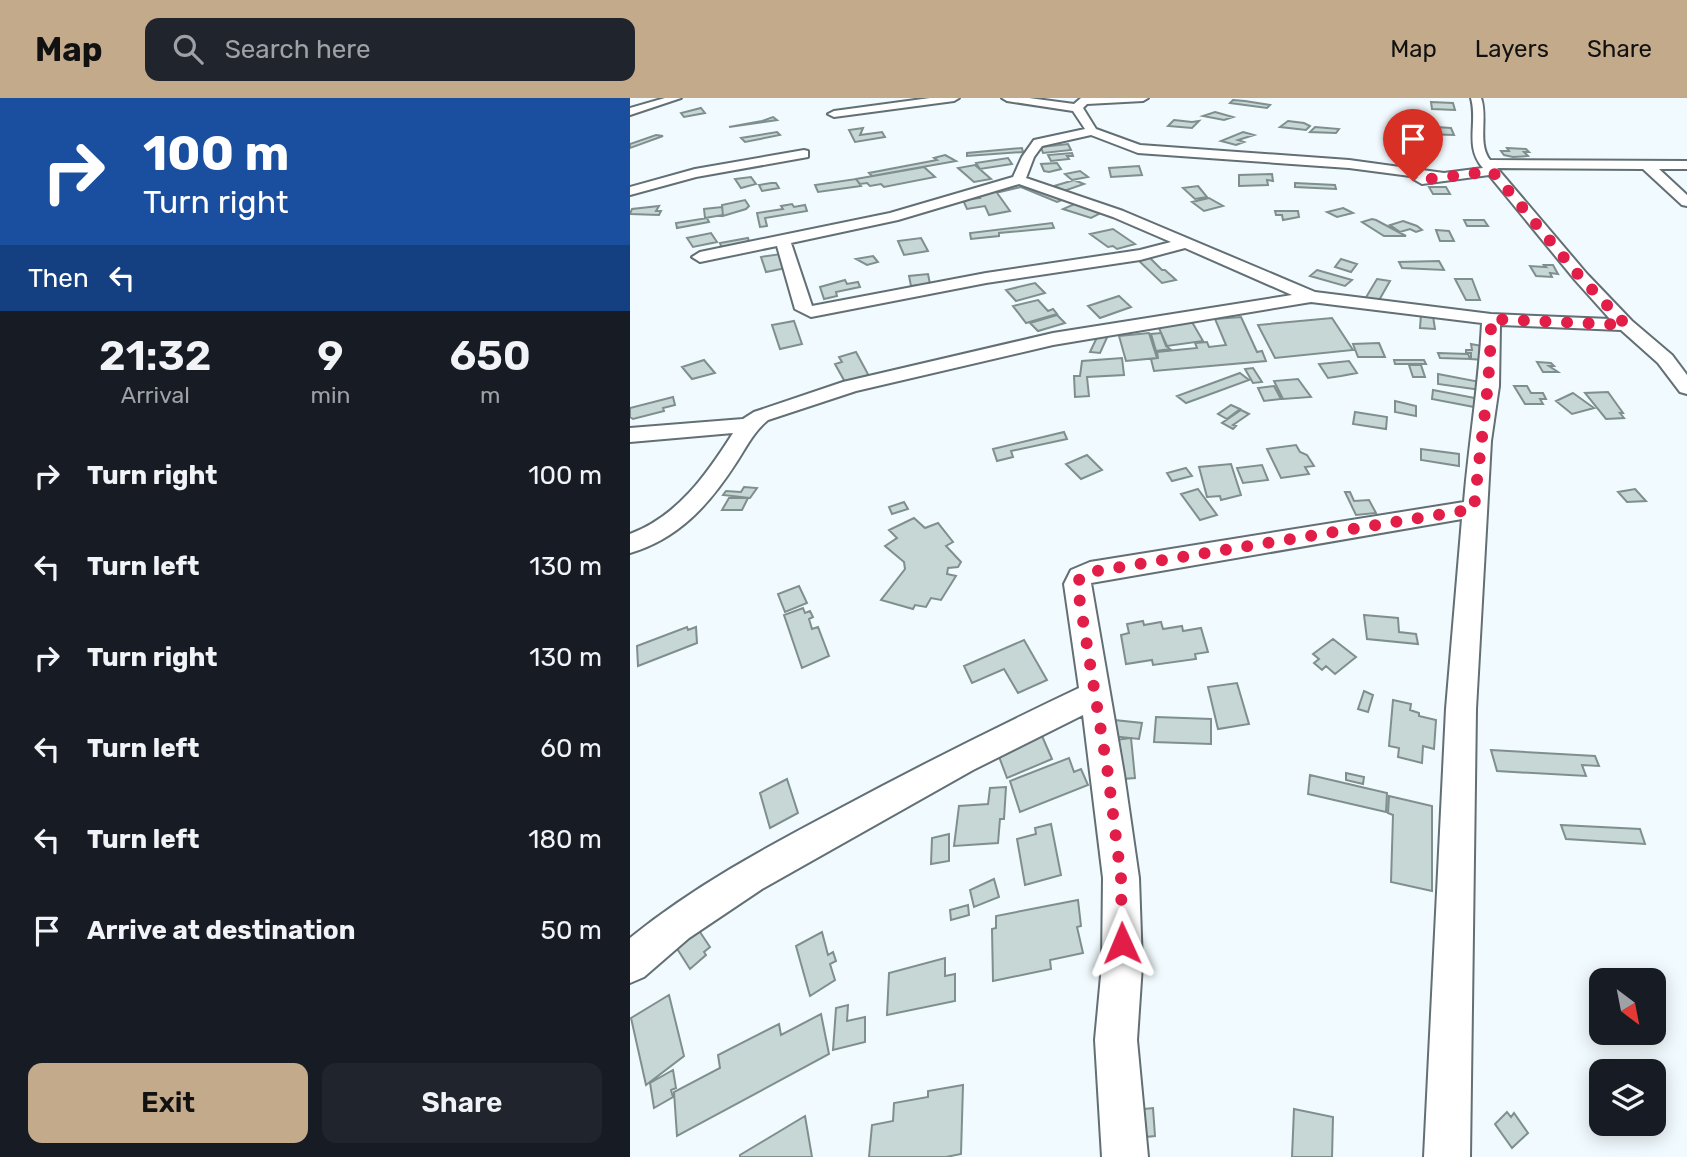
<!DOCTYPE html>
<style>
body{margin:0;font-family:Rubik,sans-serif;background:#20242c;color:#f1f3f6;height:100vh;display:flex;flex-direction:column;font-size:26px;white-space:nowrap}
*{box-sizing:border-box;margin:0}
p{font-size:23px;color:#9ea1a6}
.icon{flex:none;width:38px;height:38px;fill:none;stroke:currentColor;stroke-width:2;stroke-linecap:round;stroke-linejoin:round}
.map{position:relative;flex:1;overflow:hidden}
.drawer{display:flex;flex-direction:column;background:#171b24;width:630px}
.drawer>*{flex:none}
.hud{background:#1a4fa0;color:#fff;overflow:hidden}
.needle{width:46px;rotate:148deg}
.tools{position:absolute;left:959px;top:870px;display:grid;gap:14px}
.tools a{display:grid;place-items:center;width:77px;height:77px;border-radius:14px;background:#171b24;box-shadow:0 4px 18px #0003;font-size:35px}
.pin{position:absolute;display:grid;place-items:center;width:60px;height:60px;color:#fff;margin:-72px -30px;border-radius:50% 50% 50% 0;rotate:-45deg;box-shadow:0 0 7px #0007}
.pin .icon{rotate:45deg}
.me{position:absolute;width:77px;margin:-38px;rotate:359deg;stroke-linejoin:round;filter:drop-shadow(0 0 5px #0008)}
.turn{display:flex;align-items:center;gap:24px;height:147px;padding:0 28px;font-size:32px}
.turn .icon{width:91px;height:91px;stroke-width:2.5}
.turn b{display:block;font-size:49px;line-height:60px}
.then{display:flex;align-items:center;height:66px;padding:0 28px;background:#0003;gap:14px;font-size:26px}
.eta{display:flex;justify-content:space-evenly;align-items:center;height:119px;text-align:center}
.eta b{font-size:42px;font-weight:600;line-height:49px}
.button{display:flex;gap:14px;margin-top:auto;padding:14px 28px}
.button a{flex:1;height:80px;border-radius:14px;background:#c3aa8b;color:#111;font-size:28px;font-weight:600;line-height:80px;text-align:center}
.button a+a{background:#20242c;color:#f1f3f6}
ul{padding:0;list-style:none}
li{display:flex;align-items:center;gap:21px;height:91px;padding:0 28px}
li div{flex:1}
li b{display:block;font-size:26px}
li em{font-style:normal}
header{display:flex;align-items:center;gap:42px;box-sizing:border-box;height:98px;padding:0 35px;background:#c3aa8b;color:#111}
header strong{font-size:33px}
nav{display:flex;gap:38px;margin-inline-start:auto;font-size:24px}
.search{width:490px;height:63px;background:#20242c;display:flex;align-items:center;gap:18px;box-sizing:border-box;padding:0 24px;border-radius:14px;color:#9ea1a6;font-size:26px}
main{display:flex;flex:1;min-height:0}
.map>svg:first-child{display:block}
.building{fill:#c7d7d6;stroke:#7f8f8d;stroke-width:2}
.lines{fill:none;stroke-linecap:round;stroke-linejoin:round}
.minor-casing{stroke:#626f74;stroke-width:4}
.minor{fill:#fff;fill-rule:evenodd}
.route{stroke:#e11d48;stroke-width:12;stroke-dasharray:0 21.6}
</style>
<header>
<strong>Map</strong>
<div class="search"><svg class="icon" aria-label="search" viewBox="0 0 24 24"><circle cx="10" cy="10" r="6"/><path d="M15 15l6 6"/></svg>Search here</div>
<nav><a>Map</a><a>Layers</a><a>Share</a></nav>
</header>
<main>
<section class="drawer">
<div class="hud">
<div class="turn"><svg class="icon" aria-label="right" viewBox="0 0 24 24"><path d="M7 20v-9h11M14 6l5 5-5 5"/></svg><div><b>100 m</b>Turn right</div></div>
<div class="then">Then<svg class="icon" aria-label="left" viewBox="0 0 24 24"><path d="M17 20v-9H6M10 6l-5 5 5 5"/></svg></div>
</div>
<div class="eta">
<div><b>21:32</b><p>Arrival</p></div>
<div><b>9</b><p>min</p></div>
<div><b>650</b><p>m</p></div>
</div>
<ul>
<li><svg class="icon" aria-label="right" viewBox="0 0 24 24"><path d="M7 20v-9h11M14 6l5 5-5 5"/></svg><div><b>Turn right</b></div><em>100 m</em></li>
<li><svg class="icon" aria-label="left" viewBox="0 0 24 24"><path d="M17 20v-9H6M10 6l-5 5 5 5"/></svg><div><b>Turn left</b></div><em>130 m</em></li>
<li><svg class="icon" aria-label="right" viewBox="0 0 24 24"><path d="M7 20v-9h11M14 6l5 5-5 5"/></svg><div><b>Turn right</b></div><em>130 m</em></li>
<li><svg class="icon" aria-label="left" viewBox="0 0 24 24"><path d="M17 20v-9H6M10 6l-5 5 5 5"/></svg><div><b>Turn left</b></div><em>60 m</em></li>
<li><svg class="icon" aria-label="left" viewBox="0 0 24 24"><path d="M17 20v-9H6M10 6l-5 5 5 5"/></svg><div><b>Turn left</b></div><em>180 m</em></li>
<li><svg class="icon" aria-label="arrive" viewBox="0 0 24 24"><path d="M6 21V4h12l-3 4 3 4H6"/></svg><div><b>Arrive at destination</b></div><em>50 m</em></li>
</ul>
<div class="button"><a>Exit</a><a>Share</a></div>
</section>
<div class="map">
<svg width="1057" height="1059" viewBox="0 0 1057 1059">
<rect width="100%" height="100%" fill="#f1fafe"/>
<path class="building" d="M603,2L615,3L640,7L637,10L600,5Z
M801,4L823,5L825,12L802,11Z
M71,10L75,15L54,19L51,15Z
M585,14L603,19L594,22L573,18Z
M143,19L147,22L99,29L132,23Z
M544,22L562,24L569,23L562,30L538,28Z
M658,23L674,25L680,28L676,32L650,29Z
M790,28L821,30L824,37L790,36Z
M685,29L709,31L706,35L680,34Z
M233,30L230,37L252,34L255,39L225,44L219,32Z
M147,34L150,37L115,44L111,40Z
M613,34L624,37L608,42L614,44L606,47L591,43Z
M26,37L33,38L0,50V46Z
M438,46L441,52L413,55L411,49Z
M392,50L393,54L337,58V55Z
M877,50L896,51L899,54H894L898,58L883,59L874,57L871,53H879Z
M784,54L802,56L801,62H798V66L783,64Z
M442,55L443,58H437L439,61L421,63L418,57Z
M315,57L326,63L242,78L239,75L307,62L304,60Z
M378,60L382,66L350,71L346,65Z
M427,65L431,71L419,74L414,73L411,66Z
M345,67L361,81L344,84L328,70Z
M509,68L512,77L481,79L479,70Z
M294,69L305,79L254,89L251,86L240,88L237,85L230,86L226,81Z
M450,73L458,79L442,82L435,76Z
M642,76L643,83L637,82L638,87L609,88V77Z
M121,79L126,86L111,90L105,81Z
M226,81L231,88L188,94L185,87Z
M444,82L454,86L434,93L424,88Z
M391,84L437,100L427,104L391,89L370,94L365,92Z
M141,85H146L149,90L132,93L129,87Z
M665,85L705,87L706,91L665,89Z
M568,88L577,99L565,101L553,90Z
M799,89H816L820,96H803Z
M365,92L380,113L359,117L355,108L337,111L333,102L350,100L348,96Z
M579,100L593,108L574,113L562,104Z
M115,102L119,108L116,111L93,118L92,107Z
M449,104L475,113L461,120L433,111Z
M162,106L164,109L175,107L177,113L135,120L137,128L130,129L127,115L153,111L151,108Z
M29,108L26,113H31L29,117L0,116L2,111Z
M92,109L93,117L75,120L74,111Z
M713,110L723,115L707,119L697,114Z
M645,113H668L669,119L653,122L652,117H646Z
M77,120L79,124L47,130L46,125Z
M742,121L746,122L776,138H754L732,124Z
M834,122H854L858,128H837Z
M773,123L787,128L792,132L786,134L780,131L770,134L760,127Z
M422,125L424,130L369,135V138L341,141L340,135Z
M483,131L505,146L487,151L483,148L478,149L460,136Z
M806,132L819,133L824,143H810Z
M81,135L87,144L63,149L57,140Z
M118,140L119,143L92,151L90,145Z
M291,140L298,153L274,157L268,143Z
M151,156L156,170L136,174L131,159Z
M243,158L248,164L237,167L226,161Z
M518,158L532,172H535L546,182L532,185L507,161Z
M711,161L727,166L721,174L705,169Z
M809,163L814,172L772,170L769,164Z
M914,167H923L928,176L920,175L922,179L906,178L900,168L916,169Z
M687,172L722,182L715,188L680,178Z
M298,176L300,186L281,188L279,178Z
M747,181L760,183L748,204L735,201Z
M825,181H842L850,202H836Z
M215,182L217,186L228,184L230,189L206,194L207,198L194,201L190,189Z
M405,185L415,195L386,203L376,192Z
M489,198L501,209L470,220L458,208Z
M408,202L418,213L423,211L427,216L396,225L383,208Z
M791,216L803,218L805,231L790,230Z
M427,217L435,225L408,233L400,225Z
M611,219L627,254L632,253L636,263L524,273L521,261L528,260L527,254L567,250L565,245L577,244L579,249L596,247L585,221Z
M702,220L723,252L645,260L628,227Z
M164,223L172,246L150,251L142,227Z
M562,224L573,243L537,248L528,228Z
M470,233H480L470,255L460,254Z
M519,235L527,260L496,263L489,238Z
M531,235L536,248L540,251L526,253L521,236Z
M749,245L755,259H728L723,246Z
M841,246L852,248L853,262L841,261V255H836V252H842Z
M226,254L239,278L215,284L205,266L212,264L209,259Z
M808,255L838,256L840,261L810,260Z
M492,260L494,277L457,279L459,298L445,299L444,278H450L452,263Z
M74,262L85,275L62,281L52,269Z
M764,262H794L796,266H765Z
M719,263L727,275L711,278L698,280L689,266Z
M907,264L921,265L924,268H919L928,274H913Z
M779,267H791L795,279H783Z
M623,270L632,284L623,285L615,271Z
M610,275L619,282L556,305L547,298Z
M808,276L850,284L851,292L808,286Z
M668,281L681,299L653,301L644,283Z
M644,288L651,301L634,303L628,290Z
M884,288H897L901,295H913L916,301H910L913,306H895Z
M803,292L845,300L844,309L802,301Z
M978,294L993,315H990L994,320L976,321L955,295Z
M943,295L964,310L942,316L926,303Z
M43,299L45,307L33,310L34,313L3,321L0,319V310Z
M765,303L786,308V318L765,314Z
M601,307L610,311L597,321L588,316Z
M611,312L619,316L603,327L606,328L603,331L592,325Z
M725,314L757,319L756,331L723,326Z
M434,334L437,341L381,353L383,359L367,363L363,351Z
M666,347L670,354L677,357L684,368L675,369L679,376L651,380L637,351Z
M791,351L829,356V368L791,362Z
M457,357L472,372L451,381L436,366Z
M601,366L611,397L591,402L590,398L577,399L569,369Z
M632,367L638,382L613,385L607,370Z
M556,370L562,378L542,383L537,375Z
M114,389L127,390L120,400L93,397L96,393L111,394Z
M568,391L587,417L570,422L551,396Z
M1005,391L1016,403L997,404L988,394Z
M715,394H720L724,403L739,402L746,415L726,417Z
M99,400H118L112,412H92Z
M274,404L278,411L262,416L259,409Z
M284,420L295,430L308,425L323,444L316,448L331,464L328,469L318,470L317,476L326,478L311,502L301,500L296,509L285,507L283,511L251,502L275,471L274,464L255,448L267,440L259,432Z
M169,488L177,505L155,514L148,496Z
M173,510L175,515L180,513L183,519L179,521L182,531L188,529L199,558L172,570L154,517Z
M734,517L768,520L769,534L786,536L788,546L737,541Z
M513,523L514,527L531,524L533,531L552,528L553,533L571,530L578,554L565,556L566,561L523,567L522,562L496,566L491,537L499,535L497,526Z
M57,529L58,532L66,529L67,545L8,568L7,548Z
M703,541L726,559L705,576L696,568L692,572L684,565L689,561L683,556Z
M394,542L417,582L388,595L374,571L342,585L334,568Z
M607,585L619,626L588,631L578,589Z
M734,593L743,597L738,614L728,611Z
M763,602L781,606L780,612L789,615V618L806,622L804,651L793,648L792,665L768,659L769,650L759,648Z
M526,619L581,621V646L524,644Z
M475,621L512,625L509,641L472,637Z
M412,638L422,661L377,680L368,656Z
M501,640L505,680L480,682L477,643Z
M861,652L965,658L969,668L952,667L956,678L867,673Z
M439,660L444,674L451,671L458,687L390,714L380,683Z
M716,675L734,679L733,686L716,682Z
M680,677L757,695L756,714L678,696Z
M157,681L168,715L140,730L130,695Z
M376,689L374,721H370L368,745L324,748L329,708L358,706L360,690Z
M759,698L802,708V793L761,784L763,717L758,715Z
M421,726L431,777L395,787L387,741L406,736L405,730Z
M931,727L1010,731L1015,746L936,741Z
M319,736V763L301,766L302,740Z
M364,781L369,799L344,809L340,792Z
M448,802L451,828L447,829L453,855L420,862L421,871L363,883L362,831L366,830V818Z
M338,807L339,817L321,822L320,812Z
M68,831L80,849L74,854L76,857L60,871L46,849Z
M192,834L198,857L203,854L206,863L200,866L205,882L180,898L166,848Z
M315,860V878L325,876V903L257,917L259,875Z
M39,897L54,958L16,987L1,920Z
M218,907L217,923L235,919V944L203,952L206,910Z
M191,916L199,956L47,1038L44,994L90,970L88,957L149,926L151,937Z
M43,972L46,990L41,992L43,999L24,1010L20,985Z
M333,987L331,1056L316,1059H239L242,1027L263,1023L264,1005L298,999V993Z
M523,1010L525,1038L506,1040L504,1012Z
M664,1011L703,1019L702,1059H662Z
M877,1014L881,1019L884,1015L898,1035L882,1050L865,1026Z
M175,1018L182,1059H110V1057Z"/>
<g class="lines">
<g class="minor-casing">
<path id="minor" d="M35,0H51L0,17V10Z
M300,0H329L324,3L204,19L198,16L204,13Z
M372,0H399L444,6L451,0H518L513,3L457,6L453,10L466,31L510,47L719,62L814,75L853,70C834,49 848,25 841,0H851C858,19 847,46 860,62L1057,63V71H1029L1057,97V108L1052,107L1013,71L867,70L957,176L1002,223L1042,257L1057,277V296L1050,294L1028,265L991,232L870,227L869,288L861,343L846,611L840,1059H794L816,611L832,421L461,485L494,676L509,780L512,867L507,942L518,1059H472L465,942L472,867L473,780L453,617L343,672L132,791L59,840L14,879L0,885V840C64,788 135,750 207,712C287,669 367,629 449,590L434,486L441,472L460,464L834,404C839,344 849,286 852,225L681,204L423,247L226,293L138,322C123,334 116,350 106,365C79,407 48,441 0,455V436C48,418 77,376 103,335L0,344V330L113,321L124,314L213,284L423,235L662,197L555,150L510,162L356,185L181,219L165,211L147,148L70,164L62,159L70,154L260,115L383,79L392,59L404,42L455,31L443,13L377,3ZM461,37L508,55L719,70L788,79L785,82L792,86L859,77L945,182L980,221L861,216L685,194L493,113L396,80L404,59L412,48ZM389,86L483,119L541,144L510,152L356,175L182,208L161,145L268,122Z
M174,52L178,53V59L66,79L0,97V89L65,71Z"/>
</g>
<use href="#minor" class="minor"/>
</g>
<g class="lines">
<path class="route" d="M492,845L491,780L478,676L447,486L450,480L460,474L844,411C850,347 861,285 861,221L996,227L951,180L862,73L783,83"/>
</g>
</svg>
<div class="tools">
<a><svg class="needle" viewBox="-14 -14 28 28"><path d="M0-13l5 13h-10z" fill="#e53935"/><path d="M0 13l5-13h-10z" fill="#9ea1a6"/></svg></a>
<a><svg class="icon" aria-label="layers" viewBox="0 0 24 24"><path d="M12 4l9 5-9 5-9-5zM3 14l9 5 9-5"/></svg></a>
</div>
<div class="pin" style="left:783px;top:83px;background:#d93025"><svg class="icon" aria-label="arrive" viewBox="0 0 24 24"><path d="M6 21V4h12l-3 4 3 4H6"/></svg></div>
<svg class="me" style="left:492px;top:845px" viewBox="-20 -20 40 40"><path d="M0-17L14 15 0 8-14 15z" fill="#e11d48" stroke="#fff" stroke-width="4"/></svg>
</div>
</main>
